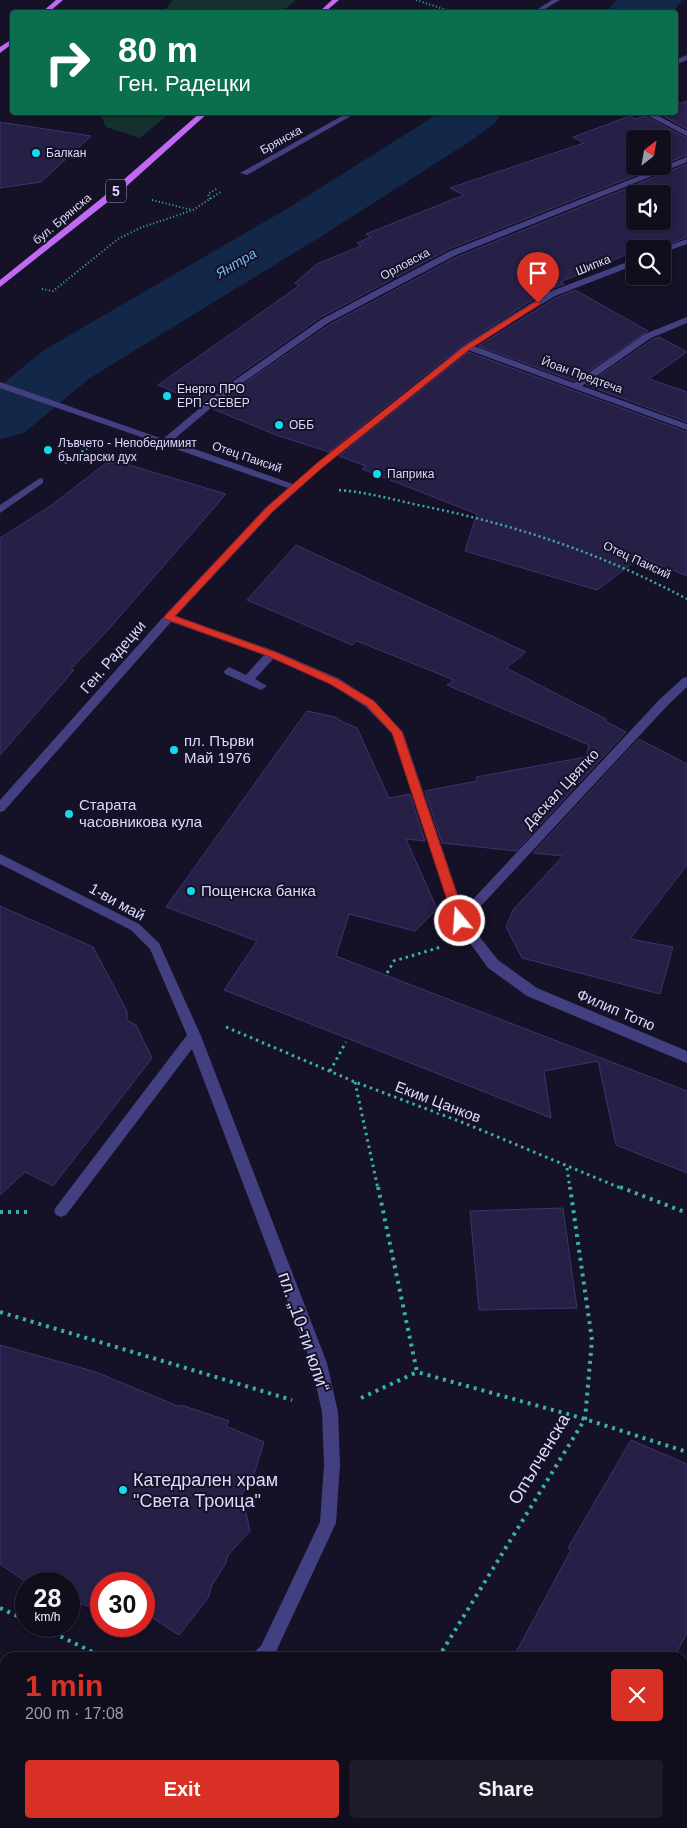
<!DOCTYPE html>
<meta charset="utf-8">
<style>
body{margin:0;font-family:Arial,sans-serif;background:#1e1b29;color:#f1f3f6;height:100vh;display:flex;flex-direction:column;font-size:19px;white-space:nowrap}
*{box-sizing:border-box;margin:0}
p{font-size:16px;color:#9c9ca3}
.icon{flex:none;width:28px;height:28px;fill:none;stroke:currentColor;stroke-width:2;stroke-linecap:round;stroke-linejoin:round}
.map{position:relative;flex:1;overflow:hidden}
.drawer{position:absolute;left:0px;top:1652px;width:688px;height:176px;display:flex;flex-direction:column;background:#100d1c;border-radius:15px 15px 0 0;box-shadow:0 1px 4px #0004,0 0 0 1px #302d3b}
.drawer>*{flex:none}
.banner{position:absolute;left:10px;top:10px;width:668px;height:105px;border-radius:5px;box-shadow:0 1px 4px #0004,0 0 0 1px #302d3b;background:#0b6e4f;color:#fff;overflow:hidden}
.needle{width:32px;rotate:31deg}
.fabs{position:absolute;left:626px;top:130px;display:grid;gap:10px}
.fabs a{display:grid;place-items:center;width:45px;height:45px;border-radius:5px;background:#100d1c;box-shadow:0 1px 4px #0004,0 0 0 1px #302d3b;font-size:25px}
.speed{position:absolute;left:15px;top:1572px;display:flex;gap:10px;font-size:25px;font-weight:700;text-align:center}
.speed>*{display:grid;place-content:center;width:65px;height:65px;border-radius:50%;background:#100d1c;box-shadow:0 1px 4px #0004,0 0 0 1px #302d3b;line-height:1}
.speed small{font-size:12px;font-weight:400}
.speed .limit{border:8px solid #d22;background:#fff;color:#111}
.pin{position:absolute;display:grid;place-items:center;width:42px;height:42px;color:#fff;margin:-51px -21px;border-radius:50% 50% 50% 0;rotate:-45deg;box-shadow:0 0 5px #0007}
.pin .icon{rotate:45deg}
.me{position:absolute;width:55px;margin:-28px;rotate:342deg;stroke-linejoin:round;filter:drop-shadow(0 0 4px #0008)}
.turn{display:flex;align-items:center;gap:18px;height:105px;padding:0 25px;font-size:22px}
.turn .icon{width:65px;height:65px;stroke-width:2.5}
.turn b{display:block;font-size:35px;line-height:42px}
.round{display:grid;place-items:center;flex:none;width:52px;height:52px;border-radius:5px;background:#1e1b29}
.head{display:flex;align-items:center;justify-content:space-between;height:85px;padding:0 25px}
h1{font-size:30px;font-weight:600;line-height:38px;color:#d93025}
.cta{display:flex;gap:10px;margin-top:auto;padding:10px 25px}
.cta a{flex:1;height:58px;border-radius:5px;background:#d93025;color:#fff;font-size:20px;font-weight:600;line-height:58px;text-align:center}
.cta a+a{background:#1e1b29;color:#f1f3f6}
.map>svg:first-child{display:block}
.green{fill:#15302e}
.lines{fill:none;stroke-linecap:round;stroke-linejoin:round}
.river{fill:#132849;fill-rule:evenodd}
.building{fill:#261f46;stroke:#3e3370;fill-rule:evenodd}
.path-far3{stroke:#39b0a8;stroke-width:2;stroke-dasharray:1 2.5;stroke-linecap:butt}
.path-far2{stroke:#39b0a8;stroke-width:2.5;stroke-dasharray:2 3;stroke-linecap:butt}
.path-far1{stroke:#39b0a8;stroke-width:3;stroke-dasharray:2.5 4;stroke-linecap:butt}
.path{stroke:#39b0a8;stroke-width:4;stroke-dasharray:3 5;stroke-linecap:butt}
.minor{fill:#424081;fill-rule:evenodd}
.major{fill:#bf69f4;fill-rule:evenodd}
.route{fill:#d93025;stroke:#8d1f18}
.poi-dot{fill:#14daed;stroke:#151126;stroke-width:2}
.labels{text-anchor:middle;stroke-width:4;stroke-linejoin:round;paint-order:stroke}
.far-street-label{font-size:12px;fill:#ddd9fc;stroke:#151126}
.far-poi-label{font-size:12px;fill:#ddd9fc;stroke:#151126;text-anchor:start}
.shield{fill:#151126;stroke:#a19dbc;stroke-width:1}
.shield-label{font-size:14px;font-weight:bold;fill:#ddd9fc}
.far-water-label{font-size:14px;font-style:italic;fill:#6fb8f4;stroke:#151126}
.street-label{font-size:15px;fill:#ddd9fc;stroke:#151126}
.poi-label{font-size:15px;fill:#ddd9fc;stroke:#151126;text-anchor:start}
.near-street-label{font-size:18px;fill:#ddd9fc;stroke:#151126}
.near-poi-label{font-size:18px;fill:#ddd9fc;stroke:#151126;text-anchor:start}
</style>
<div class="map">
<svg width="687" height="1828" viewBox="0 0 687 1828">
<rect width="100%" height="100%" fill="#151126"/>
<path class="green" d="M173,0H296L282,12H163Z
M100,113H170L140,138L106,127Z"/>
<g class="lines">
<path class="river" d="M618,0H682L675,10L670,12H607L614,2Z
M441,112H502L495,123L472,140L325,234L90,378L24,433L0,439V386L44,350L285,210Z"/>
</g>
<path class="building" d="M687,101V129L656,112H675V105Z
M630,116L636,119L645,116L687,138V155L662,165V139H635V166H659L449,249L321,317L224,385L202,404L158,385L299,286L295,283L317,264L361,246L357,243L371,237L366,234L464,195L450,188L584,143L573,137Z
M0,122L91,136L41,182L0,188Z
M687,164V237L658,249H635V251L560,282L564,284L548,290L463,344L329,452L276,435L213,409L232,392L329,325L457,257ZM635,194H662V221H635Z
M575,290L648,331L574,381L478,346L556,298Z
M659,337L687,352L649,379L687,392V422L586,385L652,340Z
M468,352L687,432V576L641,557L597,590L465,551L477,514L362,469L366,466L339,456Z
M119,462L226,494L108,630L71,669L74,670L0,755V538L49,507L105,464Z
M296,545L526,652L506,668L606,719L605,721L626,732L516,851L442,843L425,791L477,781L476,777L586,757L589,745L447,685L454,680L357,641L352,645L247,600Z
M307,711L335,717L343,722L357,728L389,798L410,794L425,841L406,839L437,909L415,931L349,914L336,956L687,1091V1173L616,1145L598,1061L544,1071L551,1118L224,990L257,941L166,907Z
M639,739L687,764V865L630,939L673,947L660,994L522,958L506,927L513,910L563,856L533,853Z
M0,906L93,947L127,1011V1020L136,1025L152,1058L53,1186L25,1172L0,1195Z
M563,1208L577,1308L479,1310L470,1211Z
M0,1345L96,1372L180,1407L181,1405L229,1421L226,1426L264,1442L253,1478L242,1494L250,1531L228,1555L225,1565L212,1585L208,1598L179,1635L148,1615L144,1623V1584H101V1610L69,1600V1584H29L0,1564Z
M631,1440L687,1464V1633L674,1658H513L571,1550L568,1548Z"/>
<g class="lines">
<path class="path-far3" d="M416,0L453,12
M210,199L208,194L218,188
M152,200L192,210
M42,289L53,291L118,239L140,228L193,210L222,191"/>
<path class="path-far2" d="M65,463L89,447
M339,490C366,492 391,499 418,505C513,524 601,553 687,599"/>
<path class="path-far1" d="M387,973L394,961L441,947
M226,1027L355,1082L464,1123L623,1189
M330,1071L346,1042
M355,1082L378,1189
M567,1168L570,1189"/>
<path class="path" d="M378,1187L417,1372L585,1419L687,1452
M620,1187L687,1213
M0,1212H29
M0,1312L292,1400
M361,1398L417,1372
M0,1608L26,1620
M39,1626L105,1658
M438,1658L585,1419L592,1340L570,1187
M338,1828L340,1824"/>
<path class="minor" d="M552,0H560L540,12H533Z
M687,55V60L675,65V60Z
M349,112H358L247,175L240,173Z
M641,112H651L687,131V136Z
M687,157V162L456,255L328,323L231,391L172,441L293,484L464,345L549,292L635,259V265L555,296L474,346L574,383L645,334L687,317V323L651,338L582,386L687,424V430L468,350L323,467L273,512L176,616L275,651L338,678L374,701L403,732L463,910L660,699L683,678L687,677V687L668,705L467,921L498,960L537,988L687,1051V1063L527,996L488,968L454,921L392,734L366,707L330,684L273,659L255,679L267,686L261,690L225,674L224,671L229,667L246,675L264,655L171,622L4,811L0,812V800L165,615L265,508L288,488L0,388V382L163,439L225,387L322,319L450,251Z
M687,239V244L662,253V249H660Z
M40,478L43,479V483L0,513V505Z
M0,854L139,924L159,943L201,1036L327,1363L338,1412L340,1465L336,1523L273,1658H252L254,1652L261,1646L320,1522L324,1465L322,1412L311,1363L192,1049L66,1215L61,1217L56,1215L54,1211L56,1207L187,1035L150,949L131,930L0,864Z
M27,1824H49L47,1828H25Z"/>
<path class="major" d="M56,0H63L49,12H42Z
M332,0H339L325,12H319Z
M12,39V44L0,53V47Z
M201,112H209L119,193L0,287V280L113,189Z"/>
</g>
<path class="route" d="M535,302L542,303L470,349L323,467L272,512L175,616L275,652L337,679L374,701L402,732L466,921L460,925L454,921L392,733L367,706L330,684L268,656L165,619L164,617L266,508L317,463L465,346Z"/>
<g class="poi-dot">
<circle cx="36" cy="153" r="5"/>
<circle cx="167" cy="396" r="5"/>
<circle cx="279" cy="425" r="5"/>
<circle cx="48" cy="450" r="5"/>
<circle cx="377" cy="474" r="5"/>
<circle cx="174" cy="750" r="5"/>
<circle cx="69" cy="814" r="5"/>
<circle cx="191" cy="891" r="5"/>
<circle cx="123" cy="1490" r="5"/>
</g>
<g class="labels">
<g class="far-street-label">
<text transform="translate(281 140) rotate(-29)" y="4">Брянска</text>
<text transform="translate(62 219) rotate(-40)" y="4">бул. Брянска</text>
<text transform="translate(405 264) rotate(-28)" y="4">Орловска</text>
<text transform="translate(593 265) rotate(-22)" y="4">Шипка</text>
<text transform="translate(582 375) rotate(20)" y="4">Йоан Предтеча</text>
<text transform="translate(247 457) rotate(19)" y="4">Отец Паисий</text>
<text transform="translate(637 560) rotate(25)" y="4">Отец Паисий</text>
</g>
<g class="far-poi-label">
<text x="46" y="157">Балкан</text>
<text x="177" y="393">Енерго ПРО<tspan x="177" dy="14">ЕРП -СЕВЕР</tspan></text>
<text x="289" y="429">ОББ</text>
<text x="58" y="447">Лъвчето - Непобедимият<tspan x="58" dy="14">български дух</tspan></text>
<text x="387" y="478">Паприка</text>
</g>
<rect class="shield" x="106" y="179.5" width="20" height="23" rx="4"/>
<g class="shield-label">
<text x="116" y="196">5</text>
</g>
<g class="far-water-label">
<text transform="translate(236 263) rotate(-31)" y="5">Янтра</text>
</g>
<g class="street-label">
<text transform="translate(113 657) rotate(-49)" y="5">Ген. Радецки</text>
<text transform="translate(561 789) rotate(-47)" y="5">Даскал Цвятко</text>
<text transform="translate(117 902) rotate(29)" y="5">1-ви май</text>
<text transform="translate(616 1010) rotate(23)" y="5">Филип Тотю</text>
<text transform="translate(438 1102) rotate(21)" y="5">Еким Цанков</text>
</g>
<g class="poi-label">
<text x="184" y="746">пл. Първи<tspan x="184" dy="17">Май 1976</tspan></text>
<text x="79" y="810">Старата<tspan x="79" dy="17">часовникова кула</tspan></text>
<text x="201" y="896">Пощенска банка</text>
</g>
<g class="near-street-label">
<text transform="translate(304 1332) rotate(71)" y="6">пл. „10-ти юли“</text>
<text transform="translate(539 1459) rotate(-59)" y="6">Опълченска</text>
</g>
<g class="near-poi-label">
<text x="133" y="1486">Катедрален храм<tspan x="133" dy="21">"Света Троица"</tspan></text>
</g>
</g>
</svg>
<div class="fabs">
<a><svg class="needle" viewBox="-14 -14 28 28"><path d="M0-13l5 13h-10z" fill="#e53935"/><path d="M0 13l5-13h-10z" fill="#9c9ca3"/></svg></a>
<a><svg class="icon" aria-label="sound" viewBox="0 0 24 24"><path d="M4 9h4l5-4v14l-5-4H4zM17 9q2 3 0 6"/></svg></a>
<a><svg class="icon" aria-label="search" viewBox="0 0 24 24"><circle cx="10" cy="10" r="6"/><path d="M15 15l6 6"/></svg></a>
</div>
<div class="speed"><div>28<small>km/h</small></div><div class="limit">30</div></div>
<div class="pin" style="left:538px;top:303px;background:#d93025"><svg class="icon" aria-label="arrive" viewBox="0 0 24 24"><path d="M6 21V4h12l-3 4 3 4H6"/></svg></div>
<svg class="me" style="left:460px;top:921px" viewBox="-20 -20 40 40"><circle r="17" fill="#d93025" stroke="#fff" stroke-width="3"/><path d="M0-11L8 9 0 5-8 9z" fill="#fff"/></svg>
<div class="banner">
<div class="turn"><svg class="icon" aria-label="right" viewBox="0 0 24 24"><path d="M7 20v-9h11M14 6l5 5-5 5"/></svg><div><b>80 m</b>Ген. Радецки</div></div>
</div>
<section class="drawer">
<div class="head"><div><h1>1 min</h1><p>200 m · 17:08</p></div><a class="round" style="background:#d93025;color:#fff"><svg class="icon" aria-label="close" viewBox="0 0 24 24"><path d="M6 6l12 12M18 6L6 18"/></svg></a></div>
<div class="cta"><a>Exit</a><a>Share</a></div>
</section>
</div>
